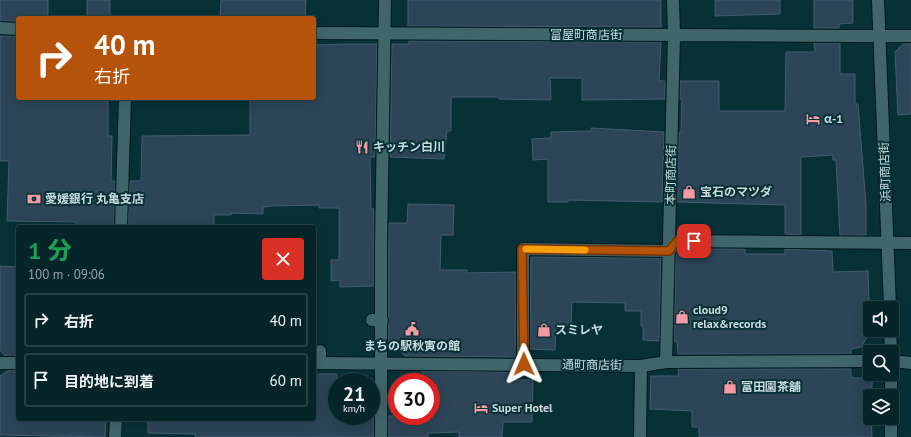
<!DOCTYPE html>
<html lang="ja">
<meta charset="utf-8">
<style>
body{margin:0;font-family:"PT Sans","Noto Sans JP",sans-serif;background:#0f2d31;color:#f1f3f6;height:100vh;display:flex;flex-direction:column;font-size:15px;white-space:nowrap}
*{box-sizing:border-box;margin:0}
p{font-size:13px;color:#98a5a8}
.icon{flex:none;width:22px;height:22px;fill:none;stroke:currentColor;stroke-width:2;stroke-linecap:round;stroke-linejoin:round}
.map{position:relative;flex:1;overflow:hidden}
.drawer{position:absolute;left:16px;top:225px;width:300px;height:196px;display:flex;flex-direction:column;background:#062529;border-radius:4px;box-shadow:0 4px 16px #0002,0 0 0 1px #274246}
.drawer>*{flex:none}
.banner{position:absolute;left:16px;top:16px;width:300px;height:84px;border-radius:4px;box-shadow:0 4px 16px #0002,0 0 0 1px #274246;background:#b45309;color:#fff;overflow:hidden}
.controls{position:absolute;left:863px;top:301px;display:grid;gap:8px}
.controls a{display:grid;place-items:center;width:36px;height:36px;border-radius:4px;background:#062529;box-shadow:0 4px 16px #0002,0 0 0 1px #274246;font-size:20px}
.speed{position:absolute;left:328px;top:373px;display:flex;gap:8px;font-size:20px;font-weight:700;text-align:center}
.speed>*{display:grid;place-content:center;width:52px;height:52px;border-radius:50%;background:#062529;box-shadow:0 4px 16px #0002,0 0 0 1px #274246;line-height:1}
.speed small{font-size:10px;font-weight:400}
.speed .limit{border:6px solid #d22;background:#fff;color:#111}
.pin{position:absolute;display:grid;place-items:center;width:34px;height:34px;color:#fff;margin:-17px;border-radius:8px;box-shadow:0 2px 6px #0006}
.me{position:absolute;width:44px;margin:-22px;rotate:359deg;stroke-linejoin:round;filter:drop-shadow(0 0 3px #0008)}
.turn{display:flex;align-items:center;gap:14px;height:84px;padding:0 12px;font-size:18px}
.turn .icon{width:52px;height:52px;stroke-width:2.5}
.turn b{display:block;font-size:28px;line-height:34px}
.round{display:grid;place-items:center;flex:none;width:42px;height:42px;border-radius:4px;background:#0f2d31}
.overview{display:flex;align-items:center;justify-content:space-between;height:68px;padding:0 12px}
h1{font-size:24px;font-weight:800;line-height:30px;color:#1e9e55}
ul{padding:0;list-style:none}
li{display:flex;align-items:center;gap:12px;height:54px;margin:0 8px 6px;padding:0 4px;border:2px solid #274246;border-radius:4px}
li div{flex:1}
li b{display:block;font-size:15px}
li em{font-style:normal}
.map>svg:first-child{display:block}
.building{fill:#2c4557;stroke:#445d71}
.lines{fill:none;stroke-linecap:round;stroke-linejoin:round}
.service-casing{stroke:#00181c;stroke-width:14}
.pedestrian-casing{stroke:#00181c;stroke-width:14}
.minor-casing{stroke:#00181c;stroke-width:14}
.tertiary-casing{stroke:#00181c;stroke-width:14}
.service{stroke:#40666c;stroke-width:12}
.pedestrian{stroke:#40666c;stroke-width:12}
.minor{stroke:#40666c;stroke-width:12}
.tertiary{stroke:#40666c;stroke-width:12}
.route-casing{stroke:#753606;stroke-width:10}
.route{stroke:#b45309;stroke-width:7}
.slow{stroke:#f59e0b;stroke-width:7}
.labels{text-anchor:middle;stroke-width:4;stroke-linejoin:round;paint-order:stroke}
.street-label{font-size:12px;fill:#c7dbde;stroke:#083137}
.poi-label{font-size:12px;font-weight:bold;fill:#c7dbde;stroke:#083137;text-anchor:start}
</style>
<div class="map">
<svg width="911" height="437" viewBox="0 0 911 437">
<rect width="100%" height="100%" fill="#083137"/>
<path class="building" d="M0,0H48V18H18V21H0Z
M87,0H110V18H87Z
M221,0H306L305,18H220Z
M408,0H661V27L408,26Z
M715,0H780V14L715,16Z
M814,0H853V23L839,24V28H814Z
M0,36H18V98H108V136H112L111,181H115L114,227H76V222L7,221L9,161H0Z
M409,41L661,42L659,81H665V99L582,100V78H550L551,100L499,99V97H451V131H447L444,159L390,157L392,44H409Z
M814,43H840V74H855V104H858L866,205V235H840L836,160H833V155L801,157V235L785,234V205L677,202L679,132L681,133L682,99H680V81H719V111H785L786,52H815Z
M347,44H377L375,157H371L370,159L371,209H374V286L340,287V280L331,281V260H339V208H319V205L271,206L263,207V214L231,213V215H214V226L128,227L130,181H141L142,136L250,135V98H314V45Z
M903,44H911V114L898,115L895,52Z
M591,128L664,132L662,202L568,200V202H548V159L533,160L532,139L551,138V132L591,131Z
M408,204L454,205L453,235H441L440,270H467V273L516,272L515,357L405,356L388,341L389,223H407Z
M681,249H745V254H785V249L832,251L833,272L868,271L870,333L861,347L851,349V354H678L677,341H674L676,254Z
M531,257L661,258L659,341L643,340V326H641V311H625V303L572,302L571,325L556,326L555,350L530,349Z
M0,266L18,267L16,356H5L0,350Z
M678,369H851V376L853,378H872V396H870L872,437H699V427H692V411L650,409L651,376H679Z
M9,370H15V376H18V419H106L105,437L0,435V376Z
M421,371L515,372V380H533L532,422H503L502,437H459V432L428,433V437H388V416H431V381Z
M314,374H337V416H374V437H195V434L148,433V419H314Z"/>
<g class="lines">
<g class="service-casing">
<path id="service" d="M372,320L382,321
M320,351V363"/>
</g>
<g class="pedestrian-casing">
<path id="pedestrian" d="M0,28L18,29
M314,33L858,36
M666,362L674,35
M0,363H18
M314,363L641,366L666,362L870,361"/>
</g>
<g class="minor-casing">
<path id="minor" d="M673,0L674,35
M858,36H911
M121,227L125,98
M892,361L911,363
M523,365V249L669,251L678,241L911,243
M115,437L116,419
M381,437V245L385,0
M640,437L641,366"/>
</g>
<g class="tertiary-casing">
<path id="tertiary" d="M878,0L890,308
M890,330L891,352
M891,374V396
M891,437V418"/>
</g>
<use href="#service" class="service"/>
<use href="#pedestrian" class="pedestrian"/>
<use href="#minor" class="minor"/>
<use href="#tertiary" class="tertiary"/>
</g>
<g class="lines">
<g class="route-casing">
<path id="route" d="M524,364L522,249L669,251L678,240L694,241"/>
</g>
<use href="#route" class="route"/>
<path class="slow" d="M526,249L585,250"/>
</g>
<defs>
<g id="hotel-bare" transform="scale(1.08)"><path d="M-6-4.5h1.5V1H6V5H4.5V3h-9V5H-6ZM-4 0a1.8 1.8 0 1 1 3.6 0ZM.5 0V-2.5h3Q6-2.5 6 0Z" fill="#f49aa4" stroke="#083137" stroke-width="2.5" paint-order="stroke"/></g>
<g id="restaurant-bare" transform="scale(1.08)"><path d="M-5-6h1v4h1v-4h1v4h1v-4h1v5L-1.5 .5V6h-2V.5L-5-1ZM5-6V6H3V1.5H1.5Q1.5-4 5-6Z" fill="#f49aa4" stroke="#083137" stroke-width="2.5" paint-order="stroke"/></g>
<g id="shop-bare" transform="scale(1.08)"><path d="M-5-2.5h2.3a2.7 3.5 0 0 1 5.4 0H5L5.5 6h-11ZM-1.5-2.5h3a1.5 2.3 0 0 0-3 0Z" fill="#f49aa4" stroke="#083137" stroke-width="2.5" paint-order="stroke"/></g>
<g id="bank-bare" transform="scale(1.08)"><path d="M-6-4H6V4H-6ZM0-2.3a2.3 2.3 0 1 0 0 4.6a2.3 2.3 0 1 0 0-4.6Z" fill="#f49aa4" stroke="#083137" stroke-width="2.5" paint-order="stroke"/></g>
<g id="civic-bare" transform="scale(1.08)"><path d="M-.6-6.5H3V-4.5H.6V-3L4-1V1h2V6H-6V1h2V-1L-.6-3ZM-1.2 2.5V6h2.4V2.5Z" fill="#f49aa4" stroke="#083137" stroke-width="2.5" paint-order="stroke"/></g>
</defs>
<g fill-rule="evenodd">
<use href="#hotel-bare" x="813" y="119"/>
<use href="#restaurant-bare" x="362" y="147"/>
<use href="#shop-bare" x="689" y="192"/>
<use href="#bank-bare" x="34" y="199"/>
<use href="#shop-bare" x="682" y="317"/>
<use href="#civic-bare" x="412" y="329"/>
<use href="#shop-bare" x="544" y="330"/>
<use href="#shop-bare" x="730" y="387"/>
<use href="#hotel-bare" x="481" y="408"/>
</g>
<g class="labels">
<g class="street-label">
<text x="586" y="39">富屋町商店街</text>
<text transform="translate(885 172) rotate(-92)" y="4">浜町商店街</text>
<text transform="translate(671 175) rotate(-89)" y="4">本町商店街</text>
<text transform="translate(592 365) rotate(1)" y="4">通町商店街</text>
</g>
<g class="poi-label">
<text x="824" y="123">α-1</text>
<text x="373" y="151">キッチン白川</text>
<text x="700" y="196">宝石のマツダ</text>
<text x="45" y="203">愛媛銀行 丸亀支店</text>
<text x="693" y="314">cloud9<tspan x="693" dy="14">relax&amp;records</tspan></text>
<text x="555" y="334">スミレヤ</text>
<text x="412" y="350" text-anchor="middle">まちの駅秋寅の館</text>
<text x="741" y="391">富田園茶舗</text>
<text x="492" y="412">Super Hotel</text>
</g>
</g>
</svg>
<div class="controls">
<a><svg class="icon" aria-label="sound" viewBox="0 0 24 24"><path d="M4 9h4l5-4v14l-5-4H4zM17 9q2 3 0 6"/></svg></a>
<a><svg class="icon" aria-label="search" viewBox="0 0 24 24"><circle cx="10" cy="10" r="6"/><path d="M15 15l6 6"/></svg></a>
<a><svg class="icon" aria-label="layers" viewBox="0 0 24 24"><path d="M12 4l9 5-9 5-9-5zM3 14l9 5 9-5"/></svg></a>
</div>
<div class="speed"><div>21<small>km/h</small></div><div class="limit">30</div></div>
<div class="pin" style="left:694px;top:241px;background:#d93025"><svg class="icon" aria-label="arrive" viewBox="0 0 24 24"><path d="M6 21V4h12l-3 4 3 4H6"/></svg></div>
<svg class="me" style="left:524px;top:364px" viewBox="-20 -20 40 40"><path d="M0-17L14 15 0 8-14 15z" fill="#b45309" stroke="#fff" stroke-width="4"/></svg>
<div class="banner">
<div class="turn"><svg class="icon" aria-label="right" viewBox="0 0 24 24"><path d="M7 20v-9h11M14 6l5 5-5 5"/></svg><div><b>40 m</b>右折</div></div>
</div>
<section class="drawer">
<div class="overview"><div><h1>1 分</h1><p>100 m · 09:06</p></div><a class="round" style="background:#d93025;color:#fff"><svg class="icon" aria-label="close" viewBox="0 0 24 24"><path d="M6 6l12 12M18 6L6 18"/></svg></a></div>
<ul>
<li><svg class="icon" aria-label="right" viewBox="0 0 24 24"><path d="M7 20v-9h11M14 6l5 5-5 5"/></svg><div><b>右折</b></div><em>40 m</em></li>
<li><svg class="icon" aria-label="arrive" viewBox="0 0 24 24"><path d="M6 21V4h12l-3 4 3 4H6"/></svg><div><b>目的地に到着</b></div><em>60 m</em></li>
</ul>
</section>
</div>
